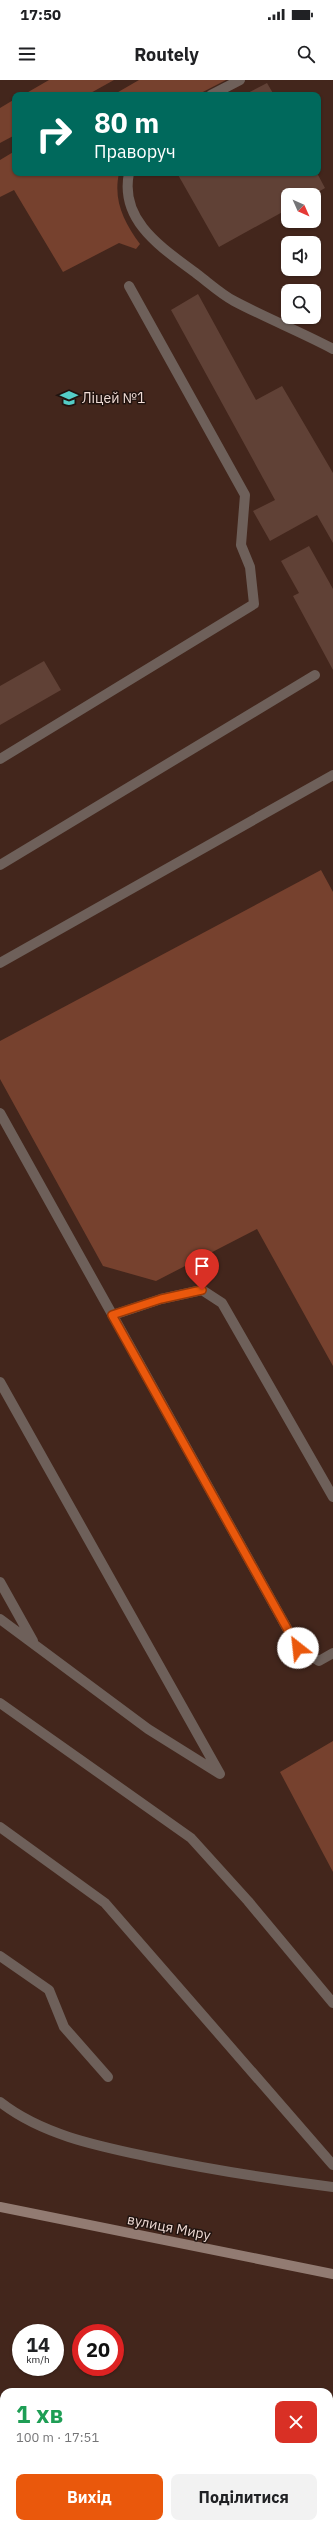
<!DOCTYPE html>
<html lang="uk">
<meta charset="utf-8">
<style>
body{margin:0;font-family:"IBM Plex Sans",sans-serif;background:#f2f2f2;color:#202124;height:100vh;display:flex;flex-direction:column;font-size:15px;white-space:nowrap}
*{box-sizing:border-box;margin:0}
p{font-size:13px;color:#757577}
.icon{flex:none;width:22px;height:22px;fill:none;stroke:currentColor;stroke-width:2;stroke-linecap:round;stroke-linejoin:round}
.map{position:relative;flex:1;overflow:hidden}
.sheet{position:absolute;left:0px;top:2308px;width:333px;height:140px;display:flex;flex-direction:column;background:#fff;border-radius:12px 12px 0 0;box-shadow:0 1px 3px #0004}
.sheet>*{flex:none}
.banner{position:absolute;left:12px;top:12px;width:309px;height:84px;border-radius:8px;box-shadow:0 1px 3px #0004;background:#00695c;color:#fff;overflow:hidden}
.needle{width:26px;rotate:135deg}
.buttons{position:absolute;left:281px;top:108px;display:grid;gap:8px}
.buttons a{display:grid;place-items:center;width:40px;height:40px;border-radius:8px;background:#fff;box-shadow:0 1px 3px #0004;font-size:20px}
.speed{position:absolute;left:12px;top:2244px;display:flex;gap:8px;font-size:20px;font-weight:700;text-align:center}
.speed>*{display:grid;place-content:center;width:52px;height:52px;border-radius:50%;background:#fff;box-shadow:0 1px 3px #0004;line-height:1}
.speed small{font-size:10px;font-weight:400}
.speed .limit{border:6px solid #d22;background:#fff;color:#111}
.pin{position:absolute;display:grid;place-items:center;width:34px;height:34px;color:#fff;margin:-41px -17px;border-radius:50% 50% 50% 0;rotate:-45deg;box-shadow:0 0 4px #0007}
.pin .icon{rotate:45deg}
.me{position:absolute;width:44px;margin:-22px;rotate:331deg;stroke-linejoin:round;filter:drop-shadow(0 0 3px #0008)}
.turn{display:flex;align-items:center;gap:14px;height:84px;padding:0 16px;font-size:18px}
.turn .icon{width:52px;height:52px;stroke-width:2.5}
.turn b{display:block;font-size:28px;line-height:34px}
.round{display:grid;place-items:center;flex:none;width:42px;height:42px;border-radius:8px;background:#f2f2f2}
.headline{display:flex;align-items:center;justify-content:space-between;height:68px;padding:0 16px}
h1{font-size:24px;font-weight:700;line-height:30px;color:#1e9e55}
.button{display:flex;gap:8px;margin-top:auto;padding:8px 16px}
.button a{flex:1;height:46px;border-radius:8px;background:#ea580c;color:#fff;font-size:16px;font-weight:700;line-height:46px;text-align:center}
.button a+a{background:#f2f2f2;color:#202124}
.status{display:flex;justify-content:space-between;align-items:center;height:28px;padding:0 20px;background:#fff;direction:ltr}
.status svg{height:11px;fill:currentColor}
header{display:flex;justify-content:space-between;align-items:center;height:52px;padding:0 16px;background:#fff;font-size:18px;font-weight:700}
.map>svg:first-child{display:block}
.green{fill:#76412e}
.building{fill:#604136}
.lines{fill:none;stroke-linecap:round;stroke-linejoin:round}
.lane{stroke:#6e605a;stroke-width:10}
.secondary{stroke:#927b72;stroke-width:10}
.route-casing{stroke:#983908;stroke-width:10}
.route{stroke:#ea580c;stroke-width:7}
.labels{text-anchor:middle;stroke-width:3;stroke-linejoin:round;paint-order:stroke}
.poi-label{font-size:14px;fill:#f0dcd6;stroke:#20130f;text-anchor:start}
.street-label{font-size:14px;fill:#f0dcd6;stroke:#20130f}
</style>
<div class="status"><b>17:50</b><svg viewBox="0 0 49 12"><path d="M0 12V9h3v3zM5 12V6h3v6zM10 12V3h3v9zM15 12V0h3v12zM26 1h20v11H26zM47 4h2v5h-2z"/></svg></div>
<header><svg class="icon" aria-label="menu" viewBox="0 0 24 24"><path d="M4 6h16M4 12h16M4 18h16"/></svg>Routely<svg class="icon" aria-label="search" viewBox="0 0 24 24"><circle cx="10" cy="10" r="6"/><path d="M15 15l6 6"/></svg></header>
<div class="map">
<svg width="333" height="2448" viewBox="0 0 333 2448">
<rect width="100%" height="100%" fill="#43261c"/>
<path class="green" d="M49,0H114L87,15H23Z
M139,0H226L197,15H113Z
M15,19V55L0,63V28Z
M15,71V93H119C113,121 124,142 140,164L136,169L119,163L63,192L14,110L0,117V80Z
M321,790L333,812V1286L257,1149L156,1201L103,1186L0,999V961Z
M333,1661V1792L280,1692Z"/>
<path class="building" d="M267,3L274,15H244Z
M177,93H317L325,108L313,115H288V129L219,167Z
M198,214L256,320L282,306L333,393V463L317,435L270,461L253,431L275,420L171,230Z
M309,466L333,509V590L293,516L299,513L281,481Z
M44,581L61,610L0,645V606Z"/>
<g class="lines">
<path class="lane" d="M211,15L240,0
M129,93C119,142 164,169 197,194C209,203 221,214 234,221C266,238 301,252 333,269
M0,679L254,524L250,487L241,465L245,415L129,206
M0,785L315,595
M0,883L333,695
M0,1033L298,1568L319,1581L333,1573
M113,1235L161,1219L202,1210L222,1223L333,1417
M0,1302L220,1694L148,1649L0,1539
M0,1502L33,1561
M0,1623L191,1758L248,1821L333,1923
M0,1747L105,1823L333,2085
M0,1876L49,1910L64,1947L108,1997
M0,2022C42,2055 98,2066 150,2077C212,2090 270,2099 333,2107"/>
<path class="secondary" d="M0,2127L333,2194"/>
</g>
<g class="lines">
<g class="route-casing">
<path id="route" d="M202,1210L161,1219L112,1235L298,1568"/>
</g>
<use href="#route" class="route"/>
</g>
<defs>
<g id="school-bare" transform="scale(1.38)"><path d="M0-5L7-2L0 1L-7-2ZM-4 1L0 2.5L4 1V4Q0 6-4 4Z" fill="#54cdc7" stroke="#20130f" stroke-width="2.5" paint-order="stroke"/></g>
</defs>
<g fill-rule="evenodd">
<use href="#school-bare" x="69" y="318"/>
</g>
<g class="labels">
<g class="poi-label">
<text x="82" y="323">Ліцей №1</text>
</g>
<g class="street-label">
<text transform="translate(169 2147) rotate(11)" y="5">вулиця Миру</text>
</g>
</g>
</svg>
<div class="buttons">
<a><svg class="needle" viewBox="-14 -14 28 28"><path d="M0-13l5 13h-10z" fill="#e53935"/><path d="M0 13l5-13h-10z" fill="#757577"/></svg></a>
<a><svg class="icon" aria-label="sound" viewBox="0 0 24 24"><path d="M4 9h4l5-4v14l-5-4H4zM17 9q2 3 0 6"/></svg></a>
<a><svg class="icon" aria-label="search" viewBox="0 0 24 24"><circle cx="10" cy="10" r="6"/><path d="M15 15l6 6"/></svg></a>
</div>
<div class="speed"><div>14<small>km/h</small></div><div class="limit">20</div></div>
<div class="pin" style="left:202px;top:1210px;background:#d93025"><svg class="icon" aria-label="arrive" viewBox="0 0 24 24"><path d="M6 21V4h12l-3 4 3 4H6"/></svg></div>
<svg class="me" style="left:298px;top:1568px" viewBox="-20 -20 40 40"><circle r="19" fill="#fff"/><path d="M0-13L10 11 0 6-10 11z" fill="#ea580c"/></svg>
<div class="banner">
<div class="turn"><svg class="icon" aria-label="right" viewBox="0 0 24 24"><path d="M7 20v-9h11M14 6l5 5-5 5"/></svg><div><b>80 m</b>Праворуч</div></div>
</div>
<section class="sheet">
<div class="headline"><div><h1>1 хв</h1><p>100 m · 17:51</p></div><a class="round" style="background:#d93025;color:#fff"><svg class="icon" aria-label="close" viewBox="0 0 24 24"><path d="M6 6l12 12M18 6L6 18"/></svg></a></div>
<div class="button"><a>Вихід</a><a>Поділитися</a></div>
</section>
</div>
